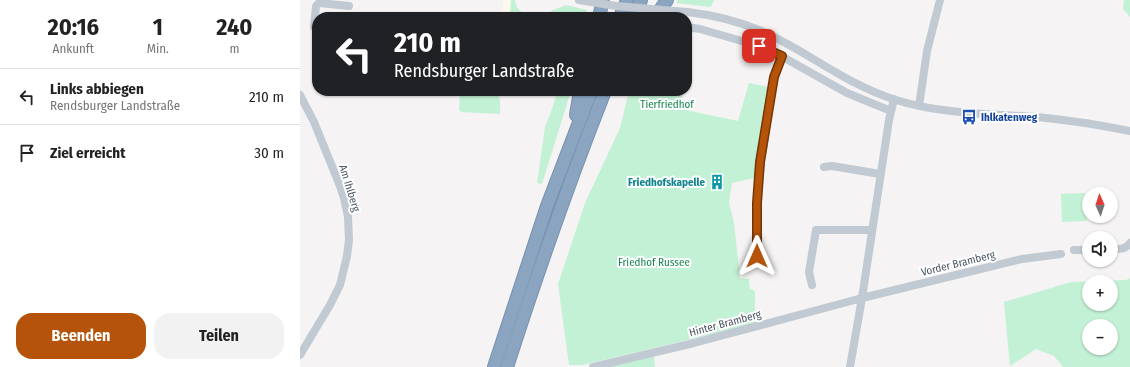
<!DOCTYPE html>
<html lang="de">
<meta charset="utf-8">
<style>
body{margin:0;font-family:"Fira Sans Condensed",sans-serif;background:#f2f2f2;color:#222;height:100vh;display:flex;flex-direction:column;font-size:15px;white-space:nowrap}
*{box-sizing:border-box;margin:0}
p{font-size:13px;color:#767676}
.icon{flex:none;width:22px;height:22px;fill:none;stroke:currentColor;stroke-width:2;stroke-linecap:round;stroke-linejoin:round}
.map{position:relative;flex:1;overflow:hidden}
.sheet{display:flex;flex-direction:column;background:#fff;width:300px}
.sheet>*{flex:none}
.top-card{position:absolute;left:12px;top:12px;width:380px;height:84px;border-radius:16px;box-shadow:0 1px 3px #0004;background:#202124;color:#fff;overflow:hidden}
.needle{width:26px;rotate:357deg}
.controls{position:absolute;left:782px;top:187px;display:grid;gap:8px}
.controls a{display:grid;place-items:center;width:36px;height:36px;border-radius:50%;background:#fff;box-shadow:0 1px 3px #0004;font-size:20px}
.pin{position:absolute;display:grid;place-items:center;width:34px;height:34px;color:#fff;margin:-17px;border-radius:8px;box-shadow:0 2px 6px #0006}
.me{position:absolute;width:44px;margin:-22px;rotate:0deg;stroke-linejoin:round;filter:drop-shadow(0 0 3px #0008)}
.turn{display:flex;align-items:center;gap:14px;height:84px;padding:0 16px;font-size:18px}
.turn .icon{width:52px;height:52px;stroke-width:2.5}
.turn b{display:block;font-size:28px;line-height:34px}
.eta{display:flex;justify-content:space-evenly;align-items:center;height:68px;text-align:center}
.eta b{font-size:24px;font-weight:700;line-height:28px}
.action{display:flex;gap:8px;margin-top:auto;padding:8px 16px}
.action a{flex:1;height:46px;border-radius:16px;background:#b45309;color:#fff;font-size:16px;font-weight:700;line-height:46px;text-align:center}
.action a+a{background:#f2f2f2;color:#222}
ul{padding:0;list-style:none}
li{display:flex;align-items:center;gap:12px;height:56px;padding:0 16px;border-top:1px solid #e0e0e0}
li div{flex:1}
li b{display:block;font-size:15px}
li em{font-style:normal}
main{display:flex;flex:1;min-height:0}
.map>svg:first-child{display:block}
.commercial{fill:#fdf9ef}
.green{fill:#c3f1d5;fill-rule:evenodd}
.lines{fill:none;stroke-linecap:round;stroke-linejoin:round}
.highway-casing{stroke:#7690ad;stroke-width:14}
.minor{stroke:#c1cad2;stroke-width:8}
.highway{stroke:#8ba5c1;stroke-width:12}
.minor-bridge{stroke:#c1cad2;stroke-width:8}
.route-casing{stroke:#753606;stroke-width:10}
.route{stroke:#b45309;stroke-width:7}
.labels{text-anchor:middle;stroke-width:4;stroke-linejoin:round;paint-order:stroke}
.park-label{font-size:11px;fill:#17864f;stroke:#fff}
.transit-label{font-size:11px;font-weight:bold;fill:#164399;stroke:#fff;text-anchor:start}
.culture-label{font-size:11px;font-weight:bold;fill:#0d838f;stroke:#fff;text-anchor:end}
.street-label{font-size:11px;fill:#4a5661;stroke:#fff}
</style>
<main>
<section class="sheet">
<div class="eta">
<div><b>20:16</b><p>Ankunft</p></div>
<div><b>1</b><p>Min.</p></div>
<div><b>240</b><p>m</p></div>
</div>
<ul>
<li><svg class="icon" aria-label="left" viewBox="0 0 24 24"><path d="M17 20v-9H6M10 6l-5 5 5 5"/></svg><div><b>Links abbiegen</b><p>Rendsburger Landstraße</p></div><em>210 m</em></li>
<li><svg class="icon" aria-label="arrive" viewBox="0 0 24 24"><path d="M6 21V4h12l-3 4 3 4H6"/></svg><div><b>Ziel erreicht</b></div><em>30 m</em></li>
</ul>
<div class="action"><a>Beenden</a><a>Teilen</a></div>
</section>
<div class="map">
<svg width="830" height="367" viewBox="0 0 830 367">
<rect width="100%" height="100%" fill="#f5f3f3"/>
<path class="commercial" d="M203,0H211L210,17H202Z"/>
<path class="green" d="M211,0H215C217,16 232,17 244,13L246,16L252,14L251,11L266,5L287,10L286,17H210Z
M378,0H414L411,7L376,3Z
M824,0H830V17L823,9Z
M449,83L469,87L454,178L432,183L429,202L434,223L440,278L449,279L450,289L455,291V324L282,365H269L258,284L285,203L320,128L329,91H383L381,109L438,121Z
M160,91H194C202,96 200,105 200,114L161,112L159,110Z
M244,91H271L242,184L237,183L245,127L252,109L256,96Z
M785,193L787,221L762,222L761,194Z
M830,278V367H763L754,356L736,349L710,366L704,302L771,282L826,280ZM789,282H811V304H789ZM789,326H811V348H789Z
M354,356L355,367H307Z"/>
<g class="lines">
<g class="highway-casing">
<path id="highway" d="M299,17L303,0
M320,17L327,0
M334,17L341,0
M355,17L367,0
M276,115L280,91
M194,367L247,206L291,91
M207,367C237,274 269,182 305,91"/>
</g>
<path class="minor" d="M19,3L49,6
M387,12C424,16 459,27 491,46C525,65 557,88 596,100C641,114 690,114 737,117C768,120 800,125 830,131
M387,27L400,29L459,46L481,56L547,93L591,111
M17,28L14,27L16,6L22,0
M0,95L14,122L40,186L44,198L48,217L49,240L47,256L40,285L30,305L0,355
M619,106L627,51L640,0
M524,167L532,166L580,174
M811,249C819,249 825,250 830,243
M774,250H789
M457,256V203L461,162L474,77L481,56
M512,285L509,272L516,230H572
M293,367L394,343L562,298L722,259L761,254
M550,367L562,298L589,120L594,99"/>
<use href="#highway" class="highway"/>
<path class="minor-bridge" d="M279,0L316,6L387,12"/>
</g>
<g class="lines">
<g class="route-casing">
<path id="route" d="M457,256V203L460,162L474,77L482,56L459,46"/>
</g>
<use href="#route" class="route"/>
</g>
<defs>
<g id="bus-bare" transform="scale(1.2)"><path d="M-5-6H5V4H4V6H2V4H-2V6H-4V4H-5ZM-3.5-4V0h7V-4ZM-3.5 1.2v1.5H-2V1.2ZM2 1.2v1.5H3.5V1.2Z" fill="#1a4fb4" stroke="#fff" stroke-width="2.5" paint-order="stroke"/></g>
<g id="building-bare" transform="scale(1.2)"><path d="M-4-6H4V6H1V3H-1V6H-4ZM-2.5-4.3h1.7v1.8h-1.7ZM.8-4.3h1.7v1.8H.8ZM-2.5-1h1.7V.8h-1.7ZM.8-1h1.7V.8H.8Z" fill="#0f9aa8" stroke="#fff" stroke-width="2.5" paint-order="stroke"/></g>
</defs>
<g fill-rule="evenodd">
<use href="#bus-bare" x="669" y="117"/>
<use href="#building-bare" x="417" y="182"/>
</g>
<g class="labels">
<g class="park-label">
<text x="367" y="108">Tierfriedhof</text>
<text x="354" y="266">Friedhof Russee</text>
</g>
<g class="transit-label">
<text x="681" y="121">Ihlkatenweg</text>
</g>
<g class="culture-label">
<text x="405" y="186">Friedhofskapelle</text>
</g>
<g class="street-label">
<text transform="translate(50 188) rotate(73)" y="4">Am Ihlberg</text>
<text transform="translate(658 263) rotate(-14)" y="4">Vorder Bramberg</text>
<text transform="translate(425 323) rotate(-15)" y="4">Hinter Bramberg</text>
</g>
</g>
</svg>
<div class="controls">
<a><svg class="needle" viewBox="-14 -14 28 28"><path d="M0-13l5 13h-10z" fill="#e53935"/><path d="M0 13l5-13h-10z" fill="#767676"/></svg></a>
<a><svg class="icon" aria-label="sound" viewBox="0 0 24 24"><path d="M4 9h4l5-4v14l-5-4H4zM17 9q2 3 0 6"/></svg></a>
<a>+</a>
<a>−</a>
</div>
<div class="pin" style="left:459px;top:46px;background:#d93025"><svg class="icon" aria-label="arrive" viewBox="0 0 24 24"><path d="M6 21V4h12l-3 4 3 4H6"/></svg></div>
<svg class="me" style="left:457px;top:256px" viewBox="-20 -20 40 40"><path d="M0-17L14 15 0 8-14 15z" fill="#b45309" stroke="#fff" stroke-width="4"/></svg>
<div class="top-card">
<div class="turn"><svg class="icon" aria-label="left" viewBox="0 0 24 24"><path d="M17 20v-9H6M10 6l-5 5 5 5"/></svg><div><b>210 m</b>Rendsburger Landstraße</div></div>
</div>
</div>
</main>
